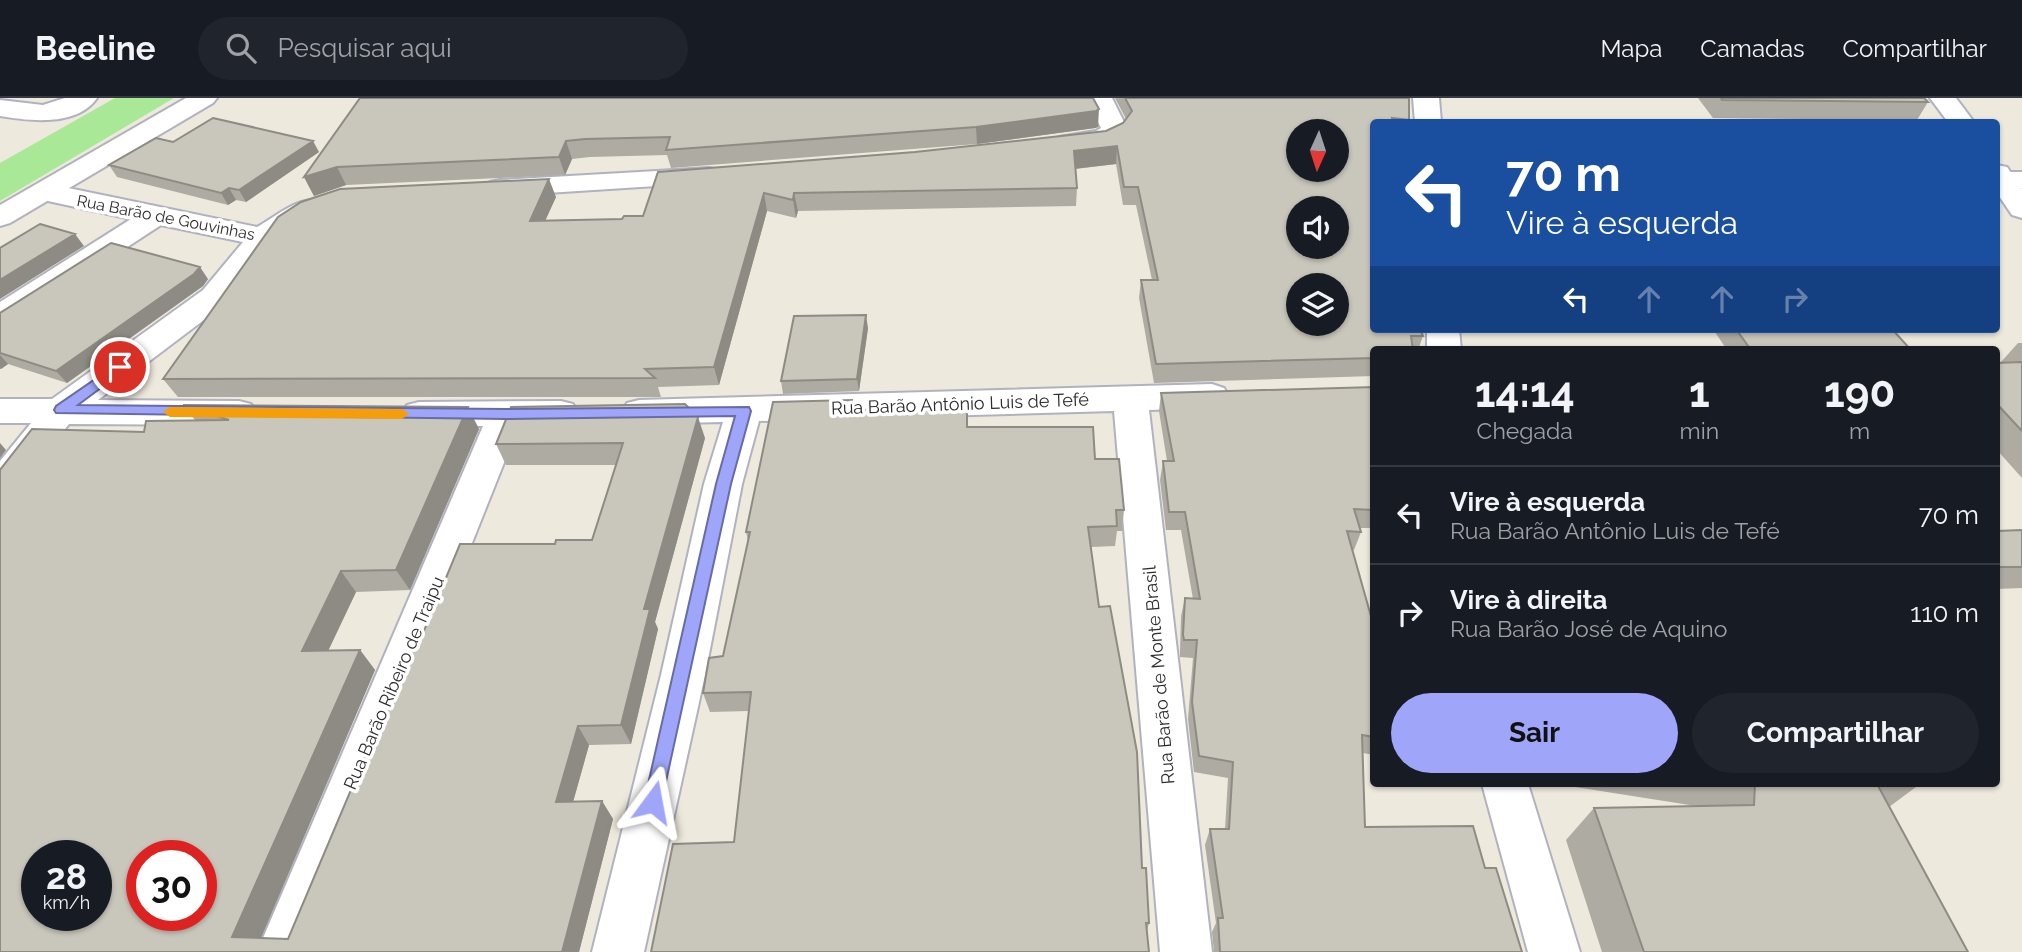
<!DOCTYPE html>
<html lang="pt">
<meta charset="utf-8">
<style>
body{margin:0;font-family:Raleway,sans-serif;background:#20242c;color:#f1f3f6;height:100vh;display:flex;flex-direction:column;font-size:26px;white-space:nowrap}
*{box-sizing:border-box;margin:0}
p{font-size:23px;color:#9ea1a6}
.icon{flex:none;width:38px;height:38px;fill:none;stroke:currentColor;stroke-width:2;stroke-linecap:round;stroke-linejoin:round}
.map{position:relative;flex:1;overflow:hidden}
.details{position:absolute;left:1370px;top:248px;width:630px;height:441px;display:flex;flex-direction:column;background:#171b24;border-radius:7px;box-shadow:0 2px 5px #0004}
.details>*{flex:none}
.guide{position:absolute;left:1370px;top:21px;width:630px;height:214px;border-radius:7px;box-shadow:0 2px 5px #0004;background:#1a4fa0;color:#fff;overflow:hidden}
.needle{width:46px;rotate:183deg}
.tools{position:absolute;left:1286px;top:21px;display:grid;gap:14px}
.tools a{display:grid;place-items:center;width:63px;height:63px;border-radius:50%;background:#171b24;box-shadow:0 2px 5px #0004;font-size:35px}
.speed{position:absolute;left:21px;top:742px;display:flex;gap:14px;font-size:35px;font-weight:700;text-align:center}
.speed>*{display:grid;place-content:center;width:91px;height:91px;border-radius:50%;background:#171b24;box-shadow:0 2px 5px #0004;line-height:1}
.speed small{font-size:18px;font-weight:400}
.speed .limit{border:10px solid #d22;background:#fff;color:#111}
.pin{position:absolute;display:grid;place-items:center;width:60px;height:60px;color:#fff;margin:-30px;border:4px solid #fff;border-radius:50%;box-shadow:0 2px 7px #0007}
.me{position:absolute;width:77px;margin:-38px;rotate:13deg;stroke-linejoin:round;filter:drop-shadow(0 0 5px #0008)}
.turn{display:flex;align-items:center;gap:24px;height:147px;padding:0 21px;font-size:32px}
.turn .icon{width:91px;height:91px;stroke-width:2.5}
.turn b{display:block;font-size:49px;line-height:60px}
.lanes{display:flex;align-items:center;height:66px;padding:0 21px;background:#0003;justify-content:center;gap:35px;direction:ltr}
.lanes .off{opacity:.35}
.eta{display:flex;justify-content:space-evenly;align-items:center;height:119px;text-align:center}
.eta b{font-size:42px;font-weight:700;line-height:49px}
.action{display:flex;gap:14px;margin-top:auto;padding:14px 21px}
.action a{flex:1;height:80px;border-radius:42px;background:#9fa6fa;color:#111;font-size:28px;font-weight:700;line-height:80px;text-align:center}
.action a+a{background:#20242c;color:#f1f3f6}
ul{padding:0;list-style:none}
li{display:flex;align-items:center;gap:21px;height:98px;padding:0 21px;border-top:2px solid #363941}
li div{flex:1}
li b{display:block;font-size:26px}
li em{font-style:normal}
header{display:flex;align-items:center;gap:42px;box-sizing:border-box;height:98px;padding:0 35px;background:#171b24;border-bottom:2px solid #363941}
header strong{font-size:33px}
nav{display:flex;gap:38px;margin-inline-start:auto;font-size:24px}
.search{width:490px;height:63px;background:#20242c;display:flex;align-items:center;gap:18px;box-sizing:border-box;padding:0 24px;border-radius:38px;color:#9ea1a6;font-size:26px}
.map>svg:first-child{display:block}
.green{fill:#a9e896}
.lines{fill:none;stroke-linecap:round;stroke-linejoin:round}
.minor-casing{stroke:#b1b2c0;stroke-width:4}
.tertiary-casing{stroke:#b1b2c0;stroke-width:4}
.minor{fill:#fff;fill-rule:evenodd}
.tertiary{fill:#fff;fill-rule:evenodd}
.wall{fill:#adaba2}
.shaded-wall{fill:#8d8b84}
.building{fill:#c9c7bc;stroke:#8d8b84;stroke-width:2;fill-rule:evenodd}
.route{fill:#9fa6fa;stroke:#676ca2;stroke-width:2}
.slow{fill:#f59e0b}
.labels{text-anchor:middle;stroke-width:7;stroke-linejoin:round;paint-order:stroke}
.far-street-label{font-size:16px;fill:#2c2c2c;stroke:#fff}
.street-label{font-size:18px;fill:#2c2c2c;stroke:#fff}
</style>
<header>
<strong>Beeline</strong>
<div class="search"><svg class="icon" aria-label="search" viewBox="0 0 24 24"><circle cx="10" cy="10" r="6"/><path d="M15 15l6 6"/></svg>Pesquisar aqui</div>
<nav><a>Mapa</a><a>Camadas</a><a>Compartilhar</a></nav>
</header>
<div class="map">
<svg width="2022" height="854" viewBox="0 0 2022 854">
<rect width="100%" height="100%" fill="#eee9dd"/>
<path class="green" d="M115,0H174L0,103V65Z"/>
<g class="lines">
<g class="minor-casing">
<path id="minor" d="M65,0H97C77,29 29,23 0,18V2L43,7Z
M1086,0H1112L1128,32C1115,51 1080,56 1059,51L1055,45L1059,39L1096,33L1101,30Z
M1413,0H1439L1441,24H1415Z
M709,70L719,72L723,78L719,84L500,98L490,96L486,90L490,84L500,82Z
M1997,74H2022V90L1997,88Z
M44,85L257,129C277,118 299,97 322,103L326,109L322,115L273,145L225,206L98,302L239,303L251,306L257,315L251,324L239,327L69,326L13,399L0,403V363L31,325H0V301H52L203,192L243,144L161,127L11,225L0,228V204L131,121L34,100L30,94L34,88Z
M1427,231H1459L1461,252H1427Z
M1212,286L1224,290L1229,298L1224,306L1212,310L1149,312L1212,854H1160L1114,313L759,323L742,386L705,577L644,854H592L661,577L704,386L723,324L639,326L627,323L621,314L627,305L639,302Z
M561,303L573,306L579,315L573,324L561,327H519L309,854H257L483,328H419L407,325L401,316L407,307L419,304Z
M1482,686H1528L1580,854H1528Z"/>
</g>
<g class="tertiary-casing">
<path id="tertiary" d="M186,0H217L213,5L10,125L0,128V107Z
M1930,0H1956L1974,24H1948Z
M1997,67L2007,69L2022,91V120L2012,117L1997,95Z"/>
</g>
<use href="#minor" class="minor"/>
<use href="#tertiary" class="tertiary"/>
</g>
<path class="wall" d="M360,0L1098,29L1095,30L977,46L671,70L667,57L590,59L572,61L565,77L346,87L314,98L304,79Z
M1115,0H1409L1408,24H1374V231L1423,238L1418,252H1374V278L1154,285L1139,200L1141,182H1152L1136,107H1123L1116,66L1075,71L1077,90L1076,108L798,113L796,120L767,113L719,287L658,289L661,299H178L163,281L556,99L545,122L622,121L643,118L915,54L1106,33L1123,25L1126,21Z
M1698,0H1924L1928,4L1917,22L1713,20Z
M173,44L319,54L246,104L236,102L228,107L117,79L109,67Z
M208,181L203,188L67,285L8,266L1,271H0V215Z
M868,230L859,293L783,296L781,283Z
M1713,231H1892L1911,252H1727Z
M2018,245H2022V380L1997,352V265L2001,264Z
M1374,289V430H1360L1361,434L1354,452H1352L1374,529V657L1363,655L1365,729L1485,770L1522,854H1214L1212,834L1216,825L1205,747L1210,731H1225L1228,680L1194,674L1188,621L1193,560L1180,559V554L1181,518L1185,500L1193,501L1181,432H1166L1160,382L1163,363H1167L1159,313L1161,295Z
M852,302L853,312L967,310L968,329L1095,361L1124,412L1122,433H1117L1115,448L1091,449L1099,509L1142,770L1149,825L1147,833L734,744L749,613L710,614L703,595L723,558L748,443L746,434Z
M183,307L479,331L410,492L356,494L328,553L360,552L375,572L261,840L288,841L416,552L555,446L592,442L616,367H506L496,346L705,340L655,524L658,531L631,646L589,647L573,704L602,703L613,721L579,854H0L144,334L195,322Z
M2022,432V490L1997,491V433Z
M1556,686H1920L1889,709L1968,854H1602L1566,742L1594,710L1696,708Z"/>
<path class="shaded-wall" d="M1099,11L1098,29L1095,30L977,46L976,29Z
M313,43L319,54L246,104L239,92Z
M566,43L572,61L565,77L559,59Z
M1117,48L1116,66L1073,71L1074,53Z
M337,69L346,87L314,98L304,79Z
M549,81L556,99L537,141L530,123Z
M229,90L236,102L228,107L221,95Z
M764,95L767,113L719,287L714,269Z
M794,95L798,113L796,120L793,102Z
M75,136L84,148L0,201V182Z
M200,169L208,181L203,188L67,285L56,273Z
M866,217L868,230L859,293L857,281Z
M0,257L8,266L1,271L0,269Z
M468,309L479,331L410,492L396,472Z
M698,319L705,340L655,524L658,531L631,646L621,627L644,511Z
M0,345L6,352L0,360Z
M341,473L356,494L319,572L302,553Z
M360,552L375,572L255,854L232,839Z
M578,628L589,647L568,722L556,704Z
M602,703L613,721L579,854H562Z"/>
<path class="building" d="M360,0H1093L1099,11L1096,13L976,29L666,52L670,39L585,41L566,43L559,59L337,69L304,79Z
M1125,0H1409V22L1392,20L1393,24H1374V231H1420L1423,238H1411L1413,252H1374V260L1156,266L1141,182H1158L1138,89H1124L1117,48L1074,53L1077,90L794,95L793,102L764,95L714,269L645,271L655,280L163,281L278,119L301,104L340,91L549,81L530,123L622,121L624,118H643L658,74L915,54L1106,33L1123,25L1132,13ZM1298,33H1337V72H1298ZM1298,110H1337V149H1298ZM1298,187H1337V226H1298Z
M1721,0H1924L1928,4L1722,2Z
M213,20L313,43L239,92L229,90L221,95L109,67L156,40L173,44Z
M40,126L75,136L0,182V150Z
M111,145L200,169L194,176L56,273L0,255V215Z
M866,217L857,281L781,283L794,218Z
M1736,231H1892L1911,252H1751Z
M2022,264V333L1997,306V265Z
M1374,289V412L1354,411L1361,434L1347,433L1374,529V639L1362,637L1365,729L1473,728L1485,770H1496L1522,854H1220L1218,820H1223L1210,731H1229L1233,664L1199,658L1192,604L1197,542H1184L1183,537L1185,500L1200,501L1185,414H1169L1163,363H1174L1161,295Z
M852,302L851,312L967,310V329H1093L1095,361H1119L1124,412H1116L1117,428L1088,429L1099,509L1110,508L1137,654L1142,770H1146L1149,825H1146L1149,854H651L673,746L734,744L751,594L703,595L709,560L723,558L750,434H746L773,304Z
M685,306L698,319L644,511H650L621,627L578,628L556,704L602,703L562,854H0V372L32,331L144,334L146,323L229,322L183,307L468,309L396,472L341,473L302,553L360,552L232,839L288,841L410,552H416L460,446H555L556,442H592L623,345L496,346L511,309ZM37,758H96V817H37ZM142,758H201V817H142Z
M2022,432V469H1997V433Z
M1755,686H1877L1968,854H1644L1594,710L1754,707Z"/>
<path class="route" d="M120,264L125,266V272L78,307L506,311L749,309L751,313L731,386L660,711L653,713L646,711L644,704L716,386L735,318L506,321L56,315L54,312L56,308Z"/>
<path class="slow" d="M170,309L402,311L409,316L402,321L170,319L163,314Z"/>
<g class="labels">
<g class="far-street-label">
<text transform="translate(166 119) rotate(11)" y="6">Rua Barão de Gouvinhas</text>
</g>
<g class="street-label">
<text transform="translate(960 306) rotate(-2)" y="6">Rua Barão Antônio Luis de Tefé</text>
<text transform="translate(1159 577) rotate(-95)" y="6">Rua Barão de Monte Brasil</text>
<text transform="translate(394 585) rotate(-67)" y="6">Rua Barão Ribeiro de Traipu</text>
</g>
</g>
</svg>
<div class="tools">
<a><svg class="needle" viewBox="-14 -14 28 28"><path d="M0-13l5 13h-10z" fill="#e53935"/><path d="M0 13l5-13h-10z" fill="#9ea1a6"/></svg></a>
<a><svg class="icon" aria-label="sound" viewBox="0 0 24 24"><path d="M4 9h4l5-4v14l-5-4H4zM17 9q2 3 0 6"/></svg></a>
<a><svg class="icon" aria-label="layers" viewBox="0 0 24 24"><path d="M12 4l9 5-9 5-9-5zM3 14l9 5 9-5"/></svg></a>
</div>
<div class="speed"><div>28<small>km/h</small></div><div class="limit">30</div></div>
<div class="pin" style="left:120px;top:269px;background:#d93025"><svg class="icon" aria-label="arrive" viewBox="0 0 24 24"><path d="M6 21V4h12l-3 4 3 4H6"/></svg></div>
<svg class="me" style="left:653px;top:704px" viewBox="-20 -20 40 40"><path d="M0-17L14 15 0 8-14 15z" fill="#9fa6fa" stroke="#fff" stroke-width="4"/></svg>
<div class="guide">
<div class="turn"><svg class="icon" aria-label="left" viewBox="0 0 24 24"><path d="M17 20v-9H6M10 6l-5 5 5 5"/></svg><div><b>70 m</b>Vire à esquerda</div></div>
<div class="lanes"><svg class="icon" aria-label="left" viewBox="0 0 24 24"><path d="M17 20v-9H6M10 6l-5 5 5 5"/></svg><svg class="icon off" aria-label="ahead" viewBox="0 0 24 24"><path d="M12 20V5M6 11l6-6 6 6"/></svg><svg class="icon off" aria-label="ahead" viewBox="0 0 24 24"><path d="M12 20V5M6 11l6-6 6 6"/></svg><svg class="icon off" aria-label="right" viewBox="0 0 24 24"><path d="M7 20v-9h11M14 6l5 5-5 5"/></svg></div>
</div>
<section class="details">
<div class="eta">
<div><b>14:14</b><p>Chegada</p></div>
<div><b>1</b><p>min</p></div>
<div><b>190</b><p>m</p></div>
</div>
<ul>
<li><svg class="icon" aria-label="left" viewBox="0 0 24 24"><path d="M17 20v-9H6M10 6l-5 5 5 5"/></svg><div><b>Vire à esquerda</b><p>Rua Barão Antônio Luis de Tefé</p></div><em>70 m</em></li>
<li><svg class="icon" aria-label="right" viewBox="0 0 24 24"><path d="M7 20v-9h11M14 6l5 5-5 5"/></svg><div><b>Vire à direita</b><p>Rua Barão José de Aquino</p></div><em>110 m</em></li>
</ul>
<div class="action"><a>Sair</a><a>Compartilhar</a></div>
</section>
</div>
